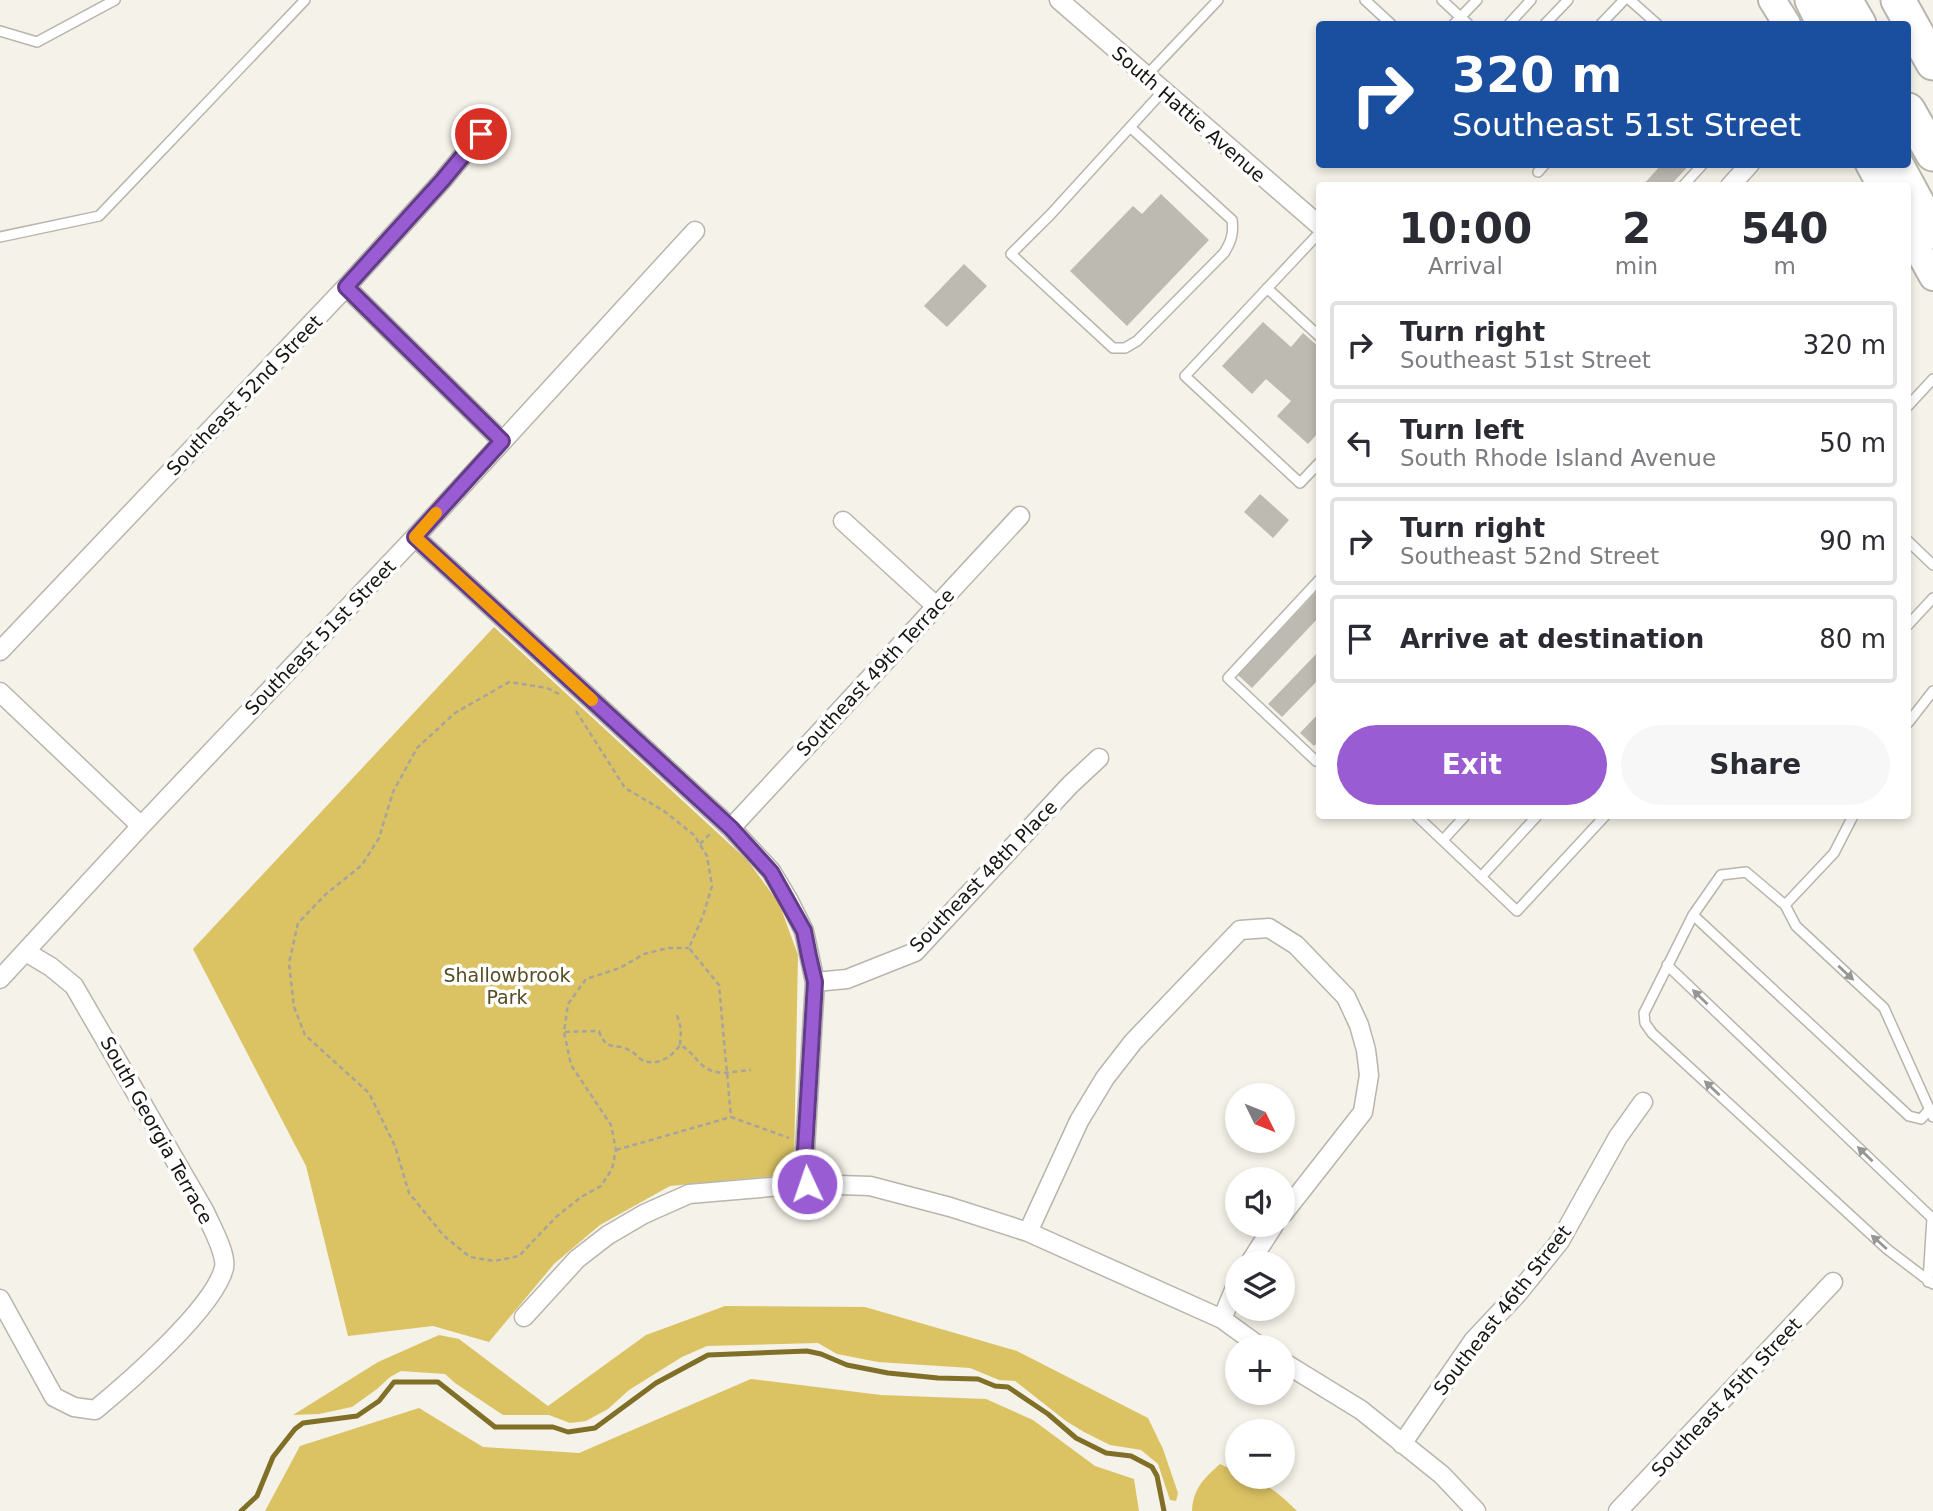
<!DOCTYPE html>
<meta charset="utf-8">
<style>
body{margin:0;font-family:"DejaVu Sans",sans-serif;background:#f7f7f7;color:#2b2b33;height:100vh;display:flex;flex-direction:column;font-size:26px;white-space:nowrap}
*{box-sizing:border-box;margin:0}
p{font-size:23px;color:#7c7c81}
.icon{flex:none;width:38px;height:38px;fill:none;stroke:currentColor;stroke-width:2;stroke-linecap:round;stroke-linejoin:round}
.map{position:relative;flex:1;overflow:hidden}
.drawer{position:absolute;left:1316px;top:182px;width:595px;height:637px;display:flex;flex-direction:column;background:#fff;border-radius:7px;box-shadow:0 4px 10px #0003}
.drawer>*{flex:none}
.hud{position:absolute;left:1316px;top:21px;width:595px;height:147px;border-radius:7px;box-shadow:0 4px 10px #0003;background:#1a4fa0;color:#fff;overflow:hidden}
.needle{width:46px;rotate:133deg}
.tools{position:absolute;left:1225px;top:1083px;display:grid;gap:14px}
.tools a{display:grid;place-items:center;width:70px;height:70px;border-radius:50%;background:#fff;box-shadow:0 4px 10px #0003;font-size:35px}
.pin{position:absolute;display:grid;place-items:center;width:60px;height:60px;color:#fff;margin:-30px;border:4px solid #fff;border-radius:50%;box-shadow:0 2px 7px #0007}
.me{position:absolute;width:77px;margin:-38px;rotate:357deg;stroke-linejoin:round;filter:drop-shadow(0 0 5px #0008)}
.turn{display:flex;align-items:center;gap:24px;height:147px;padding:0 21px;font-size:32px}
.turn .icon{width:91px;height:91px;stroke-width:2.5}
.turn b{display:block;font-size:49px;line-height:60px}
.eta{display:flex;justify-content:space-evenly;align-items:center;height:119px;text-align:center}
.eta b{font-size:42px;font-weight:700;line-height:49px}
.primary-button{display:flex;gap:14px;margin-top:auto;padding:14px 21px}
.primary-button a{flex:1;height:80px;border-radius:42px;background:#995cd3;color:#fff;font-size:28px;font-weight:700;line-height:80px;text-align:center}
.primary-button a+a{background:#f7f7f7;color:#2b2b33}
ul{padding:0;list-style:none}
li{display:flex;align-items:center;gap:21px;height:88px;margin:0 14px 10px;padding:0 7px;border:4px solid #e1e1e2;border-radius:7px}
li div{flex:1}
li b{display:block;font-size:26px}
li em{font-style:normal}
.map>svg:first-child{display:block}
.green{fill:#dbc364}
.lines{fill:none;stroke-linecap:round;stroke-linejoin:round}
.stream{stroke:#806f26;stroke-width:5}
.building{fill:#bcbab1}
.service-casing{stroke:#b7b5ac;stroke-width:12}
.minor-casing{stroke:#b7b5ac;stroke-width:21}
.secondary-casing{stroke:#b7b5ac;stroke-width:30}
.motorway-casing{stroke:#b7b5ac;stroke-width:37}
.path{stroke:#a6a49d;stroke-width:2.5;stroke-dasharray:5 3.5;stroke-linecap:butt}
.service{stroke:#fff;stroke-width:9}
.minor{stroke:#fff;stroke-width:18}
.secondary{stroke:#fff;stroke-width:26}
.motorway{stroke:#fff;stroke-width:33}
.oneway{fill:#969694}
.route-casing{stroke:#633c89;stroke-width:18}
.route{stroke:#995cd3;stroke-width:12}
.slow{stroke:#f59e0b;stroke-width:12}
.labels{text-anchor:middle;stroke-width:7;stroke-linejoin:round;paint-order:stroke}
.street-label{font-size:19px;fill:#161512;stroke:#fff}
.park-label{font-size:19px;fill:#564c23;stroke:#fff}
</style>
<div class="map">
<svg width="1933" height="1511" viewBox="0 0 1933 1511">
<rect width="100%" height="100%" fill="#f5f2e9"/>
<path class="green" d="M494,627L747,860L779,903L798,955L794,1164L786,1175L670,1186L600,1225L554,1264L489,1342L433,1326L348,1336L306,1166L193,949Z
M725,1306L865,1307L1017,1351L1148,1418L1163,1449L1178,1493L1176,1501L1170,1500L1158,1464L1141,1450L1110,1445L1084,1432L1066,1421L1015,1381L999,1380L970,1368L878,1362L837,1354L818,1343L707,1346L682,1357L629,1390L608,1409L586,1421L570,1423L549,1415H503L455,1383L445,1374L401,1371L390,1377L377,1389L352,1407L319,1414L293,1415L378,1362L439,1335L459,1339L548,1406L646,1335Z
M751,1379L881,1395L986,1399L1033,1420L1095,1466L1134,1479L1139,1511H265L300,1446L419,1408L483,1447L579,1453Z
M1220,1464L1237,1472V1477C1261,1477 1281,1495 1297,1511H1192C1193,1489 1204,1478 1220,1464Z"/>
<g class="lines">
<path class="stream" d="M241,1511L257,1496L273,1457L295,1429L303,1423L357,1416L379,1401L394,1382H438L495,1427H553L568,1432L595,1428L656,1383L708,1355L807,1351L821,1354L847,1365L888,1373L938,1378L978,1379L995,1386L1008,1387L1048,1414L1076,1438L1106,1453L1131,1456L1152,1467L1157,1476L1164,1511"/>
</g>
<path class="building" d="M1662,164H1690L1670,186H1642Z
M1161,194L1209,240L1127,326L1070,271L1133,206L1142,214Z
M964,264L987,286L947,327L924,306Z
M1263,322L1291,347L1303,333L1320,348V431L1308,444L1277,416L1291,401L1266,379L1252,394L1222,366Z
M1260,494L1289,520L1273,538L1244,512Z
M1320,588V616L1252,688L1238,675Z
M1320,650V678L1282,717L1268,704Z
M1320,712V740L1314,746L1300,733Z"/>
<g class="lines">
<g class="service-casing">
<path id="service" d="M1365,0L1391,24
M1442,0L1468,24
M1630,0L1657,24
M1454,24L1477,0
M1509,24L1531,0
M1545,24L1568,0
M1601,24L1624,0
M0,31L37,42L115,0
M1146,76L1218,0
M1130,127L1232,220C1234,233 1231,242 1224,253L1137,341L1125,348H1113L1011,254L1051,214L1163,91
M1538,172L1545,164
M1683,186L1703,164
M1320,232L1185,376L1300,483L1320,462
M0,237L99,216L305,0
M1267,288L1320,337
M1908,406L1933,379
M1908,541L1933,565
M1320,579L1228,678L1316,761L1320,758
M1908,625L1933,598
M1908,723L1933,691
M1417,816L1517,911L1605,816
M1443,840L1465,816
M1481,877L1537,816
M1785,905L1834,853L1853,816
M1693,915L1909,1116L1921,1119L1929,1110
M1667,965L1932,1218L1928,1282
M1933,1117L1884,1008L1796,926L1785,905L1746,872L1721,875L1693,915L1644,1013L1645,1023L1652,1033L1887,1249L1933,1284"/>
</g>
<g class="minor-casing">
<path id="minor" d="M1059,0L1320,226
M1730,186L1750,164
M346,287L502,441
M843,521L936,606
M415,537L731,828L771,871L789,901L804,931L815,982L805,1150L807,1184
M0,651L346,287L442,181L481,134
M0,692L141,826
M731,828L1020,516
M0,979L141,826L415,537L695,231
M815,982L847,979L915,952L1070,785L1099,758
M1028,1232L1079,1121L1105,1078L1133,1042L1240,930L1269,928L1296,945L1346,997L1359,1025L1366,1050L1369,1075L1363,1112L1283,1214
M1249,1264L1274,1225
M0,1299L54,1397L74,1407L95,1410C128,1383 214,1308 224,1268C227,1254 211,1226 205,1212L74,986L51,967L26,952
M524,1317L577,1259L608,1235L644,1214L689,1194L807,1184L870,1186L950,1207L1028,1232L1222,1319L1262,1348
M1222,1319L1237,1283
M1283,1362L1361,1410L1442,1475L1476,1511
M1402,1444L1473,1341L1519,1292L1560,1241L1618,1137L1643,1102
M1618,1511L1833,1282"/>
</g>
<g class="secondary-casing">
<path id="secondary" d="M1772,0L1787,24
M1869,164L1881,186
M1908,232L1933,277"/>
</g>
<g class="motorway-casing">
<path id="motorway" d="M1812,0L1824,24
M1845,0L1859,24
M1898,0L1933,63
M1908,110L1933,154
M1896,164L1933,232"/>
</g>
<path class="path" d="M559,694L547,688L509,682L455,713L417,748L393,792L379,838L362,865L326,894L298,923L289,963L294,1007L305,1035L369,1093L395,1146L409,1193L444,1236L470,1257L494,1261L519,1256L556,1217L581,1197L601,1186L612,1169L616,1150L611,1125L571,1065L564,1032L568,1004L586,979L620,968L644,954L668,948H689
M576,711L625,788L664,811L694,835L707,856L712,886L703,916L689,948L719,985L731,1117L789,1138
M700,844L712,832
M677,1015L681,1029L680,1045
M565,1032L599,1031C607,1053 614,1042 629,1050C634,1052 637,1057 642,1060C657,1067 672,1057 680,1045C690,1050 694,1057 701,1064C715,1078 734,1071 751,1070
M616,1150L731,1117"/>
<use href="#service" class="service"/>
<use href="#minor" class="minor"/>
<use href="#secondary" class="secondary"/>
<use href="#motorway" class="motorway"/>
</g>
<defs><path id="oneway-solid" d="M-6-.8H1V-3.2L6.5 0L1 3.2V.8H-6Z" transform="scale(1.75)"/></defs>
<g class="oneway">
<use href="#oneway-solid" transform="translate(1846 973) rotate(43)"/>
<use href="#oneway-solid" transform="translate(1700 997) rotate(-136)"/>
<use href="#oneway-solid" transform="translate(1712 1088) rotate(-137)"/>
<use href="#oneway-solid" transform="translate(1865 1154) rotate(-136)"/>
<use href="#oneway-solid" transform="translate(1879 1242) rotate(-138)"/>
</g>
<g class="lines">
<g class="route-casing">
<path id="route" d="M481,134L442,181L346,287L502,441L415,537L731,828L771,872L804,931L809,956L815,982L805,1150L807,1184"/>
</g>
<use href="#route" class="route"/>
<path class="slow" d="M436,513L415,537L592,700"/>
</g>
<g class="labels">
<g class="street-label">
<text transform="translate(1189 114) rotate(41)" y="7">South Hattie Avenue</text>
<text transform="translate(244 395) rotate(-46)" y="7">Southeast 52nd Street</text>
<text transform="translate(320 637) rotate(-46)" y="7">Southeast 51st Street</text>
<text transform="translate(875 672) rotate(-47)" y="7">Southeast 49th Terrace</text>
<text transform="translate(983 876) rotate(-46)" y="7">Southeast 48th Place</text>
<text transform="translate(157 1130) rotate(61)" y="7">South Georgia Terrace</text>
<text transform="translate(1502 1310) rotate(-52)" y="7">Southeast 46th Street</text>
<text transform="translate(1726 1397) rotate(-47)" y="7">Southeast 45th Street</text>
</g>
<g class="park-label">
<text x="507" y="982">Shallowbrook<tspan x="507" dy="22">Park</tspan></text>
</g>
</g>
</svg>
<div class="tools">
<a><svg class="needle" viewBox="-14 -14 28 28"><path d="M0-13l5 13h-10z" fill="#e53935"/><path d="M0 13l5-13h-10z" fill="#7c7c81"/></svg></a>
<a><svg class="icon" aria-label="sound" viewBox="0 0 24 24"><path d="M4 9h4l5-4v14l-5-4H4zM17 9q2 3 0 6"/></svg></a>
<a><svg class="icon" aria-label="layers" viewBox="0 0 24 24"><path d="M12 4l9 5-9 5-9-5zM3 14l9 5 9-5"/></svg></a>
<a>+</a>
<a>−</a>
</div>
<div class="pin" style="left:481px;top:134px;background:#d93025"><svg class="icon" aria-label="arrive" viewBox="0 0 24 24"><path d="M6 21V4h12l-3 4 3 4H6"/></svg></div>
<svg class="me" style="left:807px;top:1184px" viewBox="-20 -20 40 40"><circle r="17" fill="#995cd3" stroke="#fff" stroke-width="3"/><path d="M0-11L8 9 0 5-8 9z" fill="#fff"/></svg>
<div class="hud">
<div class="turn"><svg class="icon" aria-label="right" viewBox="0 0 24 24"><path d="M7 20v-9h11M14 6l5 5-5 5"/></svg><div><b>320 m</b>Southeast 51st Street</div></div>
</div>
<section class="drawer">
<div class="eta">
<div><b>10:00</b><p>Arrival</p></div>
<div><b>2</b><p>min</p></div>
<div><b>540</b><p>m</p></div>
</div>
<ul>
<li><svg class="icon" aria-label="right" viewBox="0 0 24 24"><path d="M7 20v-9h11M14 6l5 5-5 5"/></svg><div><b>Turn right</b><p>Southeast 51st Street</p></div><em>320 m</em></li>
<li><svg class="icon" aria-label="left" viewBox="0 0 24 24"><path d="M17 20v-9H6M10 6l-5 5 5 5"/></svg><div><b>Turn left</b><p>South Rhode Island Avenue</p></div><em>50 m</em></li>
<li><svg class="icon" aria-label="right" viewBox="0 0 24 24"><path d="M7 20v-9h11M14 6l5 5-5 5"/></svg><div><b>Turn right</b><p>Southeast 52nd Street</p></div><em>90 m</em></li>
<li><svg class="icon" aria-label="arrive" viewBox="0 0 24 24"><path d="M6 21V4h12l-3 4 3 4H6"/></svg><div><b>Arrive at destination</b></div><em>80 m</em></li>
</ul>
<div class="primary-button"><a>Exit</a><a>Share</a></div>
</section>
</div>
